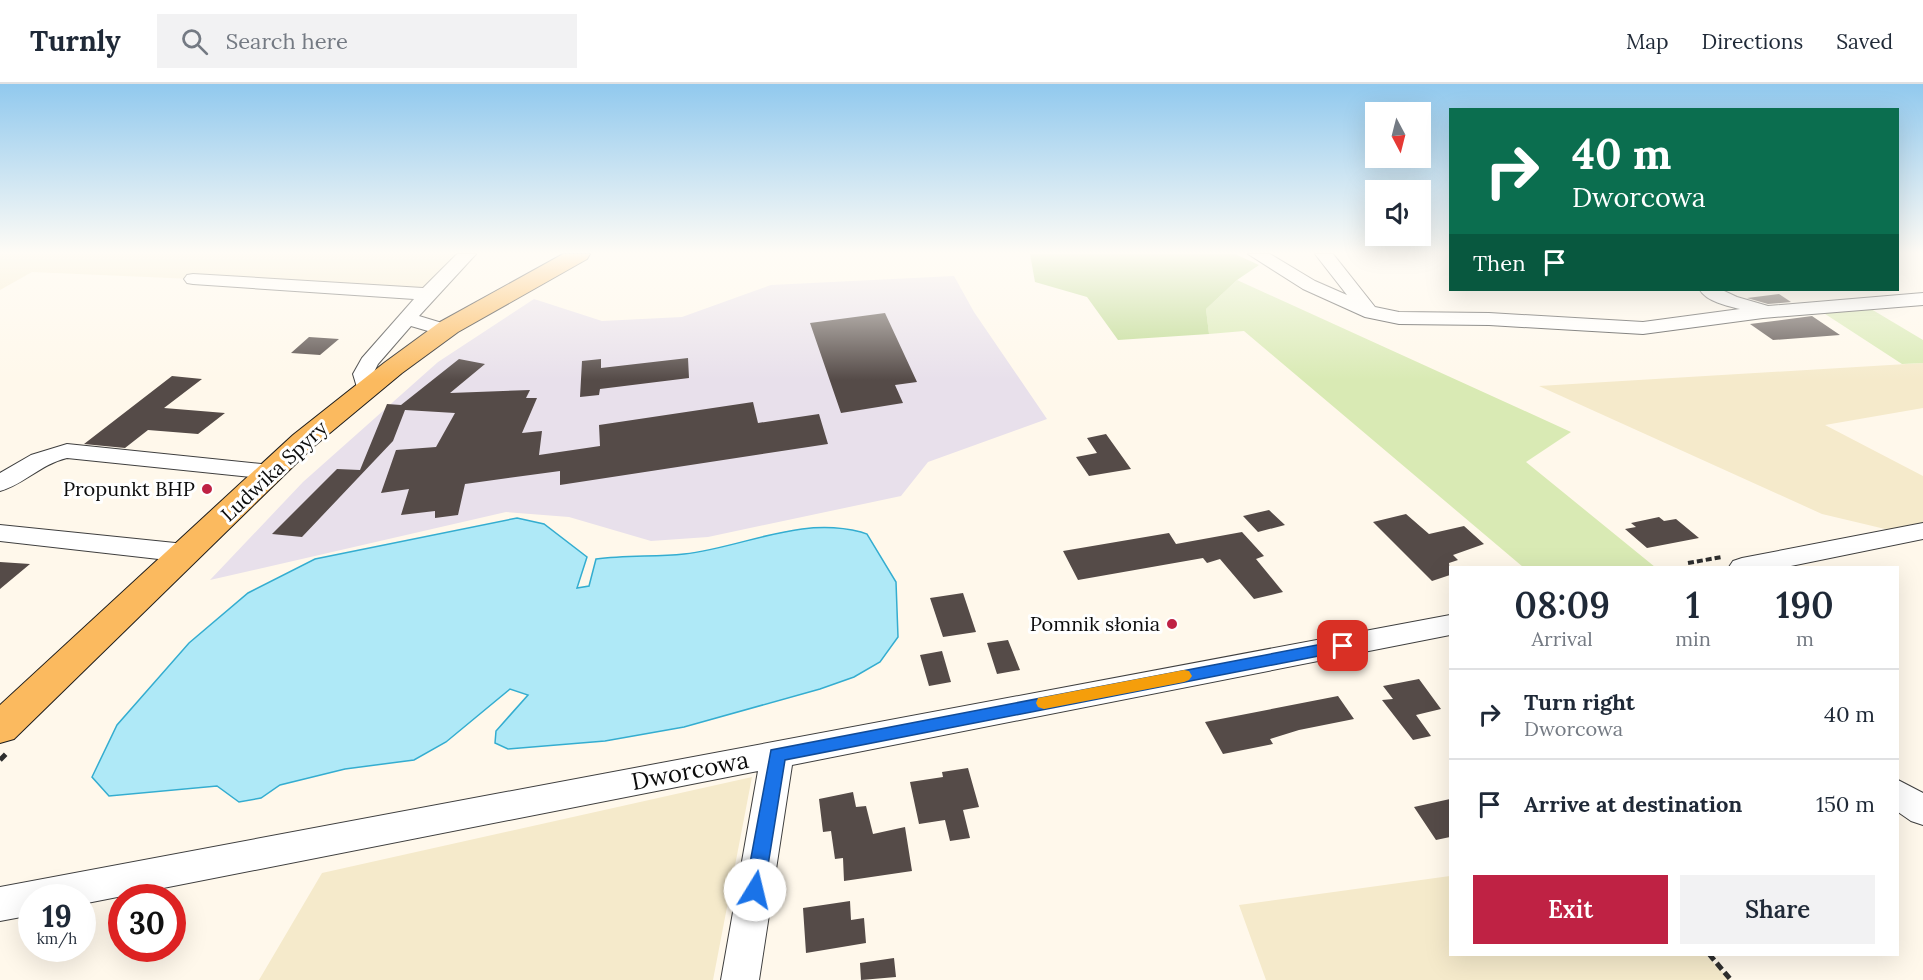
<!DOCTYPE html>
<meta charset="utf-8">
<style>
body{margin:0;font-family:Lora,serif;background:#f2f2f3;color:#1f2937;height:100vh;display:flex;flex-direction:column;font-size:22px;white-space:nowrap}
*{box-sizing:border-box;margin:0}
p{font-size:20px;color:#747a83}
.icon{flex:none;width:33px;height:33px;fill:none;stroke:currentColor;stroke-width:2;stroke-linecap:round;stroke-linejoin:round}
.map{position:relative;flex:1;overflow:hidden}
.panel{position:absolute;left:1449px;top:482px;width:450px;height:390px;display:flex;flex-direction:column;background:#fff;border-radius:0px;box-shadow:0 6px 24px #0002}
.panel>*{flex:none}
.guide{position:absolute;left:1449px;top:24px;width:450px;height:183px;border-radius:0px;box-shadow:0 6px 24px #0002;background:#0b6e4f;color:#fff;overflow:hidden}
.needle{width:39px;rotate:173deg}
.controls{position:absolute;left:1365px;top:18px;display:grid;gap:12px}
.controls a{display:grid;place-items:center;width:66px;height:66px;border-radius:0px;background:#fff;box-shadow:0 6px 24px #0002;font-size:30px}
.speed{position:absolute;left:18px;top:800px;display:flex;gap:12px;font-size:30px;font-weight:700;text-align:center}
.speed>*{display:grid;place-content:center;width:78px;height:78px;border-radius:50%;background:#fff;box-shadow:0 6px 24px #0002;line-height:1}
.speed small{font-size:15px;font-weight:400}
.speed .limit{border:9px solid #d22;background:#fff;color:#111}
.pin{position:absolute;display:grid;place-items:center;width:51px;height:51px;color:#fff;margin:-26px;border-radius:12px;box-shadow:0 3px 9px #0006}
.me{position:absolute;width:66px;margin:-33px;rotate:9deg;stroke-linejoin:round;filter:drop-shadow(0 0 4px #0008)}
.turn{display:flex;align-items:center;gap:21px;height:126px;padding:0 24px;font-size:27px}
.turn .icon{width:78px;height:78px;stroke-width:2.5}
.turn b{display:block;font-size:42px;line-height:51px}
.then{display:flex;align-items:center;height:57px;padding:0 24px;background:#0003;gap:12px;font-size:22px}
.eta{display:flex;justify-content:space-evenly;align-items:center;height:102px;text-align:center}
.eta b{font-size:36px;font-weight:600;line-height:42px}
.action{display:flex;gap:12px;margin-top:auto;padding:12px 24px}
.action a{flex:1;height:69px;border-radius:0px;background:#bf2244;color:#fff;font-size:24px;font-weight:600;line-height:69px;text-align:center}
.action a+a{background:#f2f2f3;color:#1f2937}
ul{padding:0;list-style:none}
li{display:flex;align-items:center;gap:18px;height:90px;padding:0 24px;border-top:2px solid #e0e1e3}
li div{flex:1}
li b{display:block;font-size:22px}
li em{font-style:normal}
header{display:flex;align-items:center;gap:36px;box-sizing:border-box;height:84px;padding:0 30px;background:#fff;border-bottom:2px solid #e0e1e3}
header strong{font-size:28px}
nav{display:flex;gap:33px;margin-inline-start:auto;font-size:21px}
.search{width:420px;height:54px;background:#f2f2f3;display:flex;align-items:center;gap:15px;box-sizing:border-box;padding:0 21px;border-radius:0px;color:#747a83;font-size:22px}
.map>svg:first-child{display:block}
.industrial{fill:#e8e0eb}
.farmland{fill:#f5eacb}
.green{fill:#d9eab4}
.forest{fill:#c0db93}
.water{fill:#afe9f7;stroke:#34add0;stroke-width:1.5}
.building{fill:#554b48}
.lines{fill:none;stroke-linecap:round;stroke-linejoin:round}
.minor-casing{stroke:#3f3f3f;stroke-width:2}
.major-casing{stroke:#1d1d1d;stroke-width:2}
.path-far1{stroke:#2e2e2e;stroke-width:4;stroke-dasharray:6 3;stroke-linecap:butt}
.path{stroke:#2e2e2e;stroke-width:5;stroke-dasharray:8 4;stroke-linecap:butt}
.minor{fill:#fff;fill-rule:evenodd}
.major{fill:#fbba5f;fill-rule:evenodd}
.route{fill:#1a73e8;stroke:#114b97;stroke-width:1.5}
.slow{fill:#f59e0b}
.poi-dot{fill:#bf2244;stroke:#fff;stroke-width:2}
.labels{text-anchor:middle;stroke-width:6;stroke-linejoin:round;paint-order:stroke}
.street-label{font-size:20px;fill:#0c0c0c;stroke:#fff}
.poi-label{font-size:20px;fill:#0c0c0c;stroke:#fff;text-anchor:end}
.near-street-label{font-size:24px;fill:#0c0c0c;stroke:#fff}
</style>
<header>
<strong>Turnly</strong>
<div class="search"><svg class="icon" aria-label="search" viewBox="0 0 24 24"><circle cx="10" cy="10" r="6"/><path d="M15 15l6 6"/></svg>Search here</div>
<nav><a>Map</a><a>Directions</a><a>Saved</a></nav>
</header>
<div class="map">
<svg width="1923" height="896" viewBox="0 0 1923 896">
<rect width="100%" height="100%" fill="#fff8eb"/>
<path class="industrial" d="M954,192L974,228L1047,335L928,378L901,412L708,453L651,457L569,433L506,428L210,496L303,398L438,278L534,215L602,237L682,233L771,201Z"/>
<path class="farmland" d="M0,170H469L428,210L193,195L32,188L0,206Z
M1923,279V324L1825,341L1923,392V454L1822,430L1539,302Z
M752,693L713,896H259L322,789Z
M1450,792V870H1705L1730,896H1266L1239,821Z"/>
<path class="green" d="M1237,196L1571,348L1526,378L1655,483H1523L1244,247L1209,250L1206,225Z
M1866,222L1923,256V279L1902,280L1819,226Z"/>
<path class="forest" d="M1030,170H1235L1259,181L1237,196L1206,225L1209,250L1118,256L1087,213L1035,198Z"/>
<path class="water" d="M517,434L544,440L587,473L577,504L589,502L596,475C626,471 655,473 684,470C745,463 799,432 861,448L867,450L896,498L898,553L880,578L854,593L820,605L684,643L605,657L508,665L495,659L496,647L528,611L510,605L446,658L414,676L345,685L280,701L261,714L239,718L217,702L109,712L92,693L117,641L189,559L248,509L315,475Z"/>
<path class="building" d="M1779,210L1791,218L1768,220L1747,214Z
M885,229L917,298L895,301L903,319L841,329L810,239Z
M1812,232L1840,251L1773,256L1750,240Z
M309,253L339,255L320,271L291,269Z
M688,274L689,294L600,305L599,311L580,313L582,277L601,275V284Z
M459,275L485,280L450,309L530,306L526,314H537L522,349L542,347L539,371L600,362L599,341L753,318L758,339L819,330L828,360L560,401V387L465,400L458,431L435,434V427L401,431L409,405L381,409L396,366L436,363L455,329L405,326L393,357L302,453L272,450L337,385L360,386L387,320L401,321Z
M172,292L202,295L164,324L225,329L198,350L148,346L125,364L84,360Z
M1106,350L1131,385L1089,392L1076,373L1097,369L1087,354Z
M1269,426L1285,441L1258,448L1243,432Z
M1406,430L1429,450L1464,442L1484,460L1453,471L1458,476L1449,479L1450,491L1432,497L1373,438Z
M1659,433L1664,437L1676,435L1699,454L1647,464L1625,445L1636,443L1631,439Z
M1242,448L1264,472L1256,475L1283,508L1254,515L1220,475L1207,479L1203,474L1078,496L1063,467L1169,449L1176,460Z
M0,478L30,480L0,505Z
M963,509L976,548L943,553L930,514Z
M1008,556L1020,586L997,590L987,559Z
M942,567L951,598L929,602L920,571Z
M1419,595L1441,625L1416,631L1431,652L1413,656L1382,616L1393,615L1383,602Z
M1338,612L1354,635L1299,646L1270,655L1273,660L1223,670L1205,638Z
M968,684L979,723L963,726L970,754L950,757L945,736L919,740L910,698L943,693L942,688Z
M853,708L856,723L866,722L873,750L905,743L912,787L844,797L843,774L835,775L831,747L823,748L819,715Z
M1450,715V753L1436,756L1414,723Z
M850,817L851,836L864,834L866,859L806,869L803,824Z
M894,874L896,893L861,896L860,879Z"/>
<g class="lines">
<g class="minor-casing">
<path id="minor" d="M457,170H476L419,232L452,242L455,246L452,250L445,252L411,242L378,280L373,290L378,305L375,310L367,311L359,310L353,290L362,274L414,215L193,200L187,199L184,195L187,191L193,190L423,204Z
M1248,170H1270L1315,197L1347,211L1315,170H1333L1375,223L1399,228L1489,229L1643,238L1740,225C1727,222 1706,217 1700,206H1722L1737,213L1768,222L1923,209V221L1763,234L1643,250L1489,241L1399,240L1365,233L1303,205Z
M67,360L271,381L279,383L283,388L279,393L271,395L67,374C41,380 23,401 0,407V389L31,371Z
M1923,439V455L1786,483H1729L1733,477L1742,474Z
M0,441L185,460L194,463L198,469L194,475L185,478L0,457Z
M1450,531V551L792,681L759,896H721L758,687L82,820V813H32V831L0,837V803Z
M1898,696L1923,709V741L1911,737L1898,728Z"/>
</g>
<g class="major-casing">
<path id="major" d="M563,170H590L587,175L458,248L402,289L313,363L14,655L0,659V621L293,351L384,279L440,238Z"/>
</g>
<path class="path-far1" d="M1688,479L1722,473"/>
<path class="path" d="M0,676L8,668
M1709,870L1731,896"/>
<use href="#minor" class="minor"/>
<use href="#major" class="major"/>
</g>
<linearGradient id="sky" x2="0" y2="1"><stop stop-color="#91c9ee"/><stop offset="0.57" stop-color="#fffcf6"/><stop offset="1" stop-color="#fffcf6" stop-opacity="0"/></linearGradient>
<rect width="1923" height="296" fill="url(#sky)"/>
<path class="route" d="M1343,556L1349,558L1351,562L1349,566L785,676L764,806L761,812L755,815L748,812L745,806L771,666Z"/>
<path class="slow" d="M1184,586L1189,587L1192,592L1189,596L1184,598L1044,625L1038,623L1036,619L1038,614L1044,613Z"/>
<g class="poi-dot">
<circle cx="207" cy="405" r="6"/>
<circle cx="1172" cy="540" r="6"/>
</g>
<g class="labels">
<g class="street-label">
<text transform="translate(274 387) rotate(-43)" y="7">Ludwika Spyry</text>
</g>
<g class="poi-label">
<text x="195" y="412">Propunkt BHP</text>
<text x="1160" y="547">Pomnik słonia</text>
</g>
<g class="near-street-label">
<text transform="translate(690 687) rotate(-11)" y="8">Dworcowa</text>
</g>
</g>
</svg>
<div class="controls">
<a><svg class="needle" viewBox="-14 -14 28 28"><path d="M0-13l5 13h-10z" fill="#e53935"/><path d="M0 13l5-13h-10z" fill="#747a83"/></svg></a>
<a><svg class="icon" aria-label="sound" viewBox="0 0 24 24"><path d="M4 9h4l5-4v14l-5-4H4zM17 9q2 3 0 6"/></svg></a>
</div>
<div class="speed"><div>19<small>km/h</small></div><div class="limit">30</div></div>
<div class="pin" style="left:1343px;top:562px;background:#d93025"><svg class="icon" aria-label="arrive" viewBox="0 0 24 24"><path d="M6 21V4h12l-3 4 3 4H6"/></svg></div>
<svg class="me" style="left:755px;top:806px" viewBox="-20 -20 40 40"><circle r="19" fill="#fff"/><path d="M0-13L10 11 0 6-10 11z" fill="#1a73e8"/></svg>
<div class="guide">
<div class="turn"><svg class="icon" aria-label="right" viewBox="0 0 24 24"><path d="M7 20v-9h11M14 6l5 5-5 5"/></svg><div><b>40 m</b>Dworcowa</div></div>
<div class="then">Then<svg class="icon" aria-label="arrive" viewBox="0 0 24 24"><path d="M6 21V4h12l-3 4 3 4H6"/></svg></div>
</div>
<section class="panel">
<div class="eta">
<div><b>08:09</b><p>Arrival</p></div>
<div><b>1</b><p>min</p></div>
<div><b>190</b><p>m</p></div>
</div>
<ul>
<li><svg class="icon" aria-label="right" viewBox="0 0 24 24"><path d="M7 20v-9h11M14 6l5 5-5 5"/></svg><div><b>Turn right</b><p>Dworcowa</p></div><em>40 m</em></li>
<li><svg class="icon" aria-label="arrive" viewBox="0 0 24 24"><path d="M6 21V4h12l-3 4 3 4H6"/></svg><div><b>Arrive at destination</b></div><em>150 m</em></li>
</ul>
<div class="action"><a>Exit</a><a>Share</a></div>
</section>
</div>
